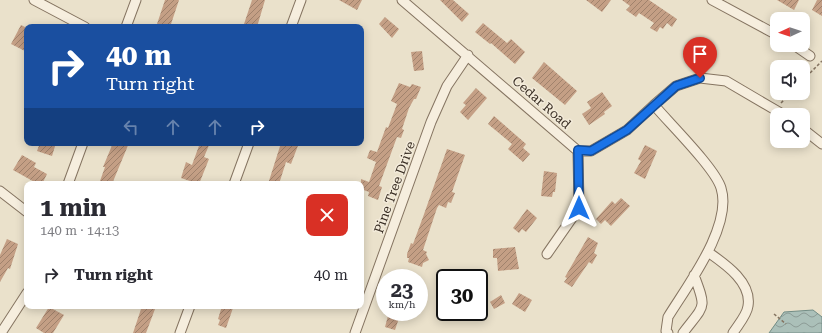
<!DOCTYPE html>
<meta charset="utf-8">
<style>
body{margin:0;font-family:"Roboto Serif",serif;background:#f7f7f7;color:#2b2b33;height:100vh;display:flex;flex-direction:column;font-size:15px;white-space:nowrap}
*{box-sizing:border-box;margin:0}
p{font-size:13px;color:#7c7c81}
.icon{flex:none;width:22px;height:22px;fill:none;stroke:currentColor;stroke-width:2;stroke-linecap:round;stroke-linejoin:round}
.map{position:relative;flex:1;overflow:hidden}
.sheet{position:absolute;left:24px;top:181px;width:340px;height:128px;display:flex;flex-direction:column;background:#fff;border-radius:8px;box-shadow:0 2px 10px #0003}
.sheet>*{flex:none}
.hud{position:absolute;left:24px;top:24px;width:340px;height:122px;border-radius:8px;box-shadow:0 2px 10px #0003;background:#1a4fa0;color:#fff;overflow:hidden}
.needle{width:26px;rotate:267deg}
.controls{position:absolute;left:770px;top:12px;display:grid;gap:8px}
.controls a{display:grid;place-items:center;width:40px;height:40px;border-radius:8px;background:#fff;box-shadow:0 2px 10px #0003;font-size:20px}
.speed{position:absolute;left:376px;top:269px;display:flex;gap:8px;font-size:20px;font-weight:700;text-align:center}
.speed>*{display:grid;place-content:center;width:52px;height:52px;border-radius:50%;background:#fff;box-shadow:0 2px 10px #0003;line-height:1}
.speed small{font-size:10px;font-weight:400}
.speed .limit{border:2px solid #111;border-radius:6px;background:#fff;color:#111}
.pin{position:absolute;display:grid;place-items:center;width:34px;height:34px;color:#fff;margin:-41px -17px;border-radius:50% 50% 50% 0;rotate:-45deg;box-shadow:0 0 4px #0007}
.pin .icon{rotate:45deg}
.me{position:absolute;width:44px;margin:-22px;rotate:0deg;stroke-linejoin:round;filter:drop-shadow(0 0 3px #0008)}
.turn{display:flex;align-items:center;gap:14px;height:84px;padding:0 16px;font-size:18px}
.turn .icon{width:52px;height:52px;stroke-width:2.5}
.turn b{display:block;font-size:28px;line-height:34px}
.lanes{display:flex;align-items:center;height:38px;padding:0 16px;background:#0003;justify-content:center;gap:20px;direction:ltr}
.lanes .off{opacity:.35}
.round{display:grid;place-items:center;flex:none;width:42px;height:42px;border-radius:8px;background:#f7f7f7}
.head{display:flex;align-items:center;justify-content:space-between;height:68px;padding:0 16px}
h1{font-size:24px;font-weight:700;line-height:30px}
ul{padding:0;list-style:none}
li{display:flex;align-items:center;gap:12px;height:52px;padding:0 16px}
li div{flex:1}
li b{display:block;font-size:15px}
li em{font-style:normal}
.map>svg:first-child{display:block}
.water{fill:url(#water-waves);stroke:#728d86}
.building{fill:url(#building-hatch)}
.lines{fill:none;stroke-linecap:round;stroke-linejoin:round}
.minor-casing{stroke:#857461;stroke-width:11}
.path{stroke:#857461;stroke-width:1.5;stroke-dasharray:3 2;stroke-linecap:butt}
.minor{stroke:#f6eede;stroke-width:9}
.route-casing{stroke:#114b97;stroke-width:10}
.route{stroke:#1a73e8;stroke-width:7}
.labels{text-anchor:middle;stroke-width:3;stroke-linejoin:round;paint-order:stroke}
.street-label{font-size:13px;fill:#382d23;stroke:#f3ebda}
</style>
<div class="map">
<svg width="822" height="333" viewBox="0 0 822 333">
<defs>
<pattern id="water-waves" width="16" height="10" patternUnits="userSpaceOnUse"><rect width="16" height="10" fill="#abc0b9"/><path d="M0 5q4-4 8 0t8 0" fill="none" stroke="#8c9c96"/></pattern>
<pattern id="building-hatch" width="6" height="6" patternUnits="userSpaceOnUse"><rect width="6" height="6" fill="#c49f85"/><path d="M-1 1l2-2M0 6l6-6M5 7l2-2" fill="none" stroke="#a0826c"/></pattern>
</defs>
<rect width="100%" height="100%" fill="#eae1cb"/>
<path class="water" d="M813,310L822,317V333H769L784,312Z"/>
<path class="building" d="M165,0H179L170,27H156Z
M252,0H265L257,27H243Z
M339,0H362L357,10Z
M440,0H453L469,14L462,22Z
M586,0H611L602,12Z
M622,0H649L677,19L672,27L667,23L663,29L660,27L657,32L650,28L654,23L639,13L636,17L626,10L630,6Z
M777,0H799L794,10Z
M817,0H822V16L812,10Z
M385,17L399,29L392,38L379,24Z
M483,23L507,43L511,39L525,52L515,64L491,43L490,44L475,32Z
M21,25L27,28V52L11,44Z
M422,51L424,70L414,71L411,52Z
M544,62L577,91L565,105L532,78Z
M399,83L410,87L412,84L421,87L416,99H414L409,108L402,129L404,130L401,138L397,137L379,186L382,187L378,200L368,196L369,192L361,189V179L369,182L376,162L367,158L370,150L377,152L386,127L388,128L397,104L391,101Z
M476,88L487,98L468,120L460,112L466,105L463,103Z
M602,92L612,106L604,112L605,114L589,125L582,114L591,108L587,102Z
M494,116L526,144L523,148L530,154L523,162L508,149L512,144L488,124Z
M40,143H56L52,156L37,151Z
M113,143H129L112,184H108L100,181L105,167H103Z
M200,143H210L204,157L209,159L199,184L181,178L186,162L192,165Z
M281,143H299L291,164L286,162L279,184H268Z
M645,145L657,151L645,179L634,173L641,161L638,159Z
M447,149L465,155L452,192L455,193L451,203L448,202L446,208L439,205L437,208L423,250L427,252L426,254L429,260L423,263L422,267L408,262L409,258H407V254L411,243L413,244L423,217Z
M22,155L36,163L34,167L47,174L42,184H38L13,170Z
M544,171L557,173L555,192H553L552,197L541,196Z
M621,198L630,206L611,226L605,220L601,224L596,219L612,201L615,204Z
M527,209L537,218L526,232L522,229L519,233L513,228Z
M588,237L598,243L594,253L597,255L592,264L589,262L572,287L564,282L567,278L565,277Z
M7,239L18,244L10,269L8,268L0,282V255Z
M515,247L519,269L498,271L497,258H493V249Z
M519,293L532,300L525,312L512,304Z
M501,295L505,303L494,309L490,302Z
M142,306L155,309L146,333H133Z
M222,306L233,308L226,328L218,325L220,320L218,319Z
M49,307L64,315L53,333H44L36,328Z
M389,312H401L395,330L385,327Z"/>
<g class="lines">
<g class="minor-casing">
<path id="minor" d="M34,0L85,27
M402,0L578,151L579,208L547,254
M712,0L777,35
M126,27L136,0
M291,27L301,0
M794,45L810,56
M654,105L676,86L700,78L726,81L784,115
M803,129L822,144
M578,151H591L627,130L654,105C669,123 715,168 721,188C733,226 687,286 668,317L666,331L668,333
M68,184L83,143
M234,184L249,143
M0,191L27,212
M708,252C725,264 752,282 748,306C747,315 738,325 733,333
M1,333L27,293
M180,333L190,306
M355,333L431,122L447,86L468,55
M683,333C705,304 707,310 694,275"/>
</g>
<path class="path" d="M803,80L822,61
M781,103L791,93
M774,314L786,324"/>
<use href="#minor" class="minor"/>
</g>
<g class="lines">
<g class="route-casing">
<path id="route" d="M579,208L578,150L591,151L627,130L676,86L700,78"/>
</g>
<use href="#route" class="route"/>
</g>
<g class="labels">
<g class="street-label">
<text transform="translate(542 102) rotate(41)" y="5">Cedar Road</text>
<text transform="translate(394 187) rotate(-70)" y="5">Pine Tree Drive</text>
</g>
</g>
</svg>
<div class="controls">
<a><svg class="needle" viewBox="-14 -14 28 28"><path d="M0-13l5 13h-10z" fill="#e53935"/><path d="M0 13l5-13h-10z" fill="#7c7c81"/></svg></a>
<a><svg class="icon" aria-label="sound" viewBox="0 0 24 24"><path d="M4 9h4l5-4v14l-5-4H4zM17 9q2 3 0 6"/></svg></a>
<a><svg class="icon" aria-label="search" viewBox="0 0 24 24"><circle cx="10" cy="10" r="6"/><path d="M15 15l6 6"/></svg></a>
</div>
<div class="speed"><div>23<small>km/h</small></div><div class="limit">30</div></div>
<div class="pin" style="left:700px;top:78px;background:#d93025"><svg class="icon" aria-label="arrive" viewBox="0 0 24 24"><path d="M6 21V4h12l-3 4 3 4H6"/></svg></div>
<svg class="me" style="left:579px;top:208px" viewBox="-20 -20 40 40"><path d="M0-17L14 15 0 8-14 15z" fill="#1a73e8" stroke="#fff" stroke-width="4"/></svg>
<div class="hud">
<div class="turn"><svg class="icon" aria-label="right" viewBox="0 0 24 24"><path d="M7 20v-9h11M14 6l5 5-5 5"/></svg><div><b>40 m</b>Turn right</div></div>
<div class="lanes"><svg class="icon off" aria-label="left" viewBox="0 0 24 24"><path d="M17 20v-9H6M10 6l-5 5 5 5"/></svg><svg class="icon off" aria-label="ahead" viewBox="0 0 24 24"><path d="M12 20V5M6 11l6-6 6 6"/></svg><svg class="icon off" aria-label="ahead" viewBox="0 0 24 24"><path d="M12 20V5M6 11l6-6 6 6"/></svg><svg class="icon" aria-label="right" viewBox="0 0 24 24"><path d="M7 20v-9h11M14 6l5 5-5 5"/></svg></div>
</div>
<section class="sheet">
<div class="head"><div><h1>1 min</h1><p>140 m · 14:13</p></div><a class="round" style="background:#d93025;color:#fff"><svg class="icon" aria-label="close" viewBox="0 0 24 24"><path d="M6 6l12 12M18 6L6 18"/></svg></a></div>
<ul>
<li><svg class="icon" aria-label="right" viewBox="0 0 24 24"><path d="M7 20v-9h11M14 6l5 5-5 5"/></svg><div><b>Turn right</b></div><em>40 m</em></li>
</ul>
</section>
</div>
